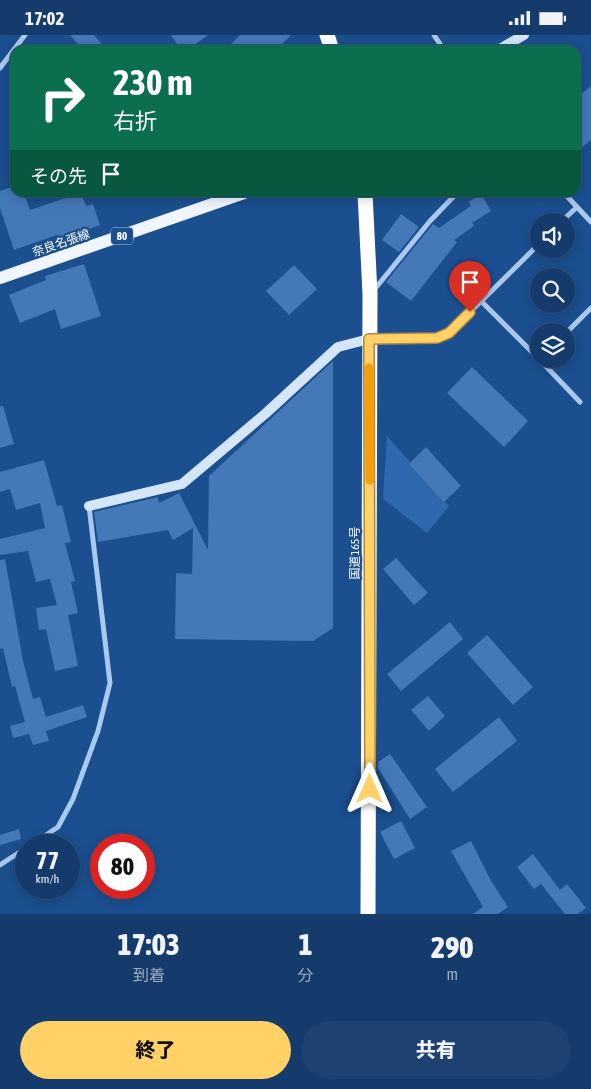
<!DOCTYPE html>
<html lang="ja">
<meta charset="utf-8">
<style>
body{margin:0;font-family:"Asap Condensed","Noto Sans JP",sans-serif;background:#1d4271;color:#f1f3f6;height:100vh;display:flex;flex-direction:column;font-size:19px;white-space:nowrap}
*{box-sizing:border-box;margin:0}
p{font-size:16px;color:#9dadc1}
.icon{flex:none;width:28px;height:28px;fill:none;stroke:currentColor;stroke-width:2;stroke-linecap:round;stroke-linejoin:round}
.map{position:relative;height:879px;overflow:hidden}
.side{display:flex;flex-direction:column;background:#143b6b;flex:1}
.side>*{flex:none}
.guide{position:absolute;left:10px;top:10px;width:571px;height:152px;border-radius:15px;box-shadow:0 2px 12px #0003,0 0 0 1px #33557e;background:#0b6e4f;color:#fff;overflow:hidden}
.controls{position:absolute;left:530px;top:178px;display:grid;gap:10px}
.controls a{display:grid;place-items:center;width:45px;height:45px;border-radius:50%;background:#143b6b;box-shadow:0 2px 12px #0003,0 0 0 1px #33557e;font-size:25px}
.speed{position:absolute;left:15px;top:799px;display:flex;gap:10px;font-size:25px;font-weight:700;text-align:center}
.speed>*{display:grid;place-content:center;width:65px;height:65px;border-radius:50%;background:#143b6b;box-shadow:0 2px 12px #0003,0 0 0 1px #33557e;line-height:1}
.speed small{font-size:12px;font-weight:400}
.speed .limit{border:8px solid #d22;background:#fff;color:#111}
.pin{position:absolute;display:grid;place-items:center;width:42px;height:42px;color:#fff;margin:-51px -21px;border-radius:50% 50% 50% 0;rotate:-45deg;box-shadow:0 0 5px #0007}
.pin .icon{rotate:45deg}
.me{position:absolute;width:55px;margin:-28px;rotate:0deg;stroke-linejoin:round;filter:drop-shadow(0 0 4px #0008)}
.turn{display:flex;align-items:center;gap:18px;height:105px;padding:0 20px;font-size:22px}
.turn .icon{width:65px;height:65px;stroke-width:2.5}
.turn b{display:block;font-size:35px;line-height:42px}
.then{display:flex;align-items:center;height:48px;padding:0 20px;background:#0003;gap:10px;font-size:19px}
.eta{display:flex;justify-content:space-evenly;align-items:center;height:85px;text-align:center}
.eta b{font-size:30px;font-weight:800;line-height:35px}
.cta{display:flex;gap:10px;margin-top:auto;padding:10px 20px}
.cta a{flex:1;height:58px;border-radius:30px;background:#ffd166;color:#111;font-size:20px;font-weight:800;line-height:58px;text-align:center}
.cta a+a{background:#1d4271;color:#f1f3f6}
.status{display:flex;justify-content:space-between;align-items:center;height:35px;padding:0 25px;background:#143b6b;direction:ltr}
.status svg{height:14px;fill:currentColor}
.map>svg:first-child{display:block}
.green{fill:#2e69ad}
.building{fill:#4478b7}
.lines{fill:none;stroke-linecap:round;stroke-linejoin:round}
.street-tunnel{stroke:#3d69a0;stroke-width:5;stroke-dasharray:5 2.5;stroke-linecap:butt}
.street{stroke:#a9c9ee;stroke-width:5}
.secondary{stroke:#d6e6fa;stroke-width:10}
.primary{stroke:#f0f6ff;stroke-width:12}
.highway{stroke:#fff;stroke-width:15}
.route-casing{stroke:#a68842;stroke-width:12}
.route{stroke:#ffd166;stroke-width:9}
.slow{stroke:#f59e0b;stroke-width:9}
.labels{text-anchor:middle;stroke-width:4.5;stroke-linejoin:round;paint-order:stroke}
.shield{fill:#1b4f8f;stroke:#bbcadd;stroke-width:1}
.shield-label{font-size:11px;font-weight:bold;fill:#fff}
.street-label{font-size:12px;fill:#fff;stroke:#1b4f8f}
</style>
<div class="status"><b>17:02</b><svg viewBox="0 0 49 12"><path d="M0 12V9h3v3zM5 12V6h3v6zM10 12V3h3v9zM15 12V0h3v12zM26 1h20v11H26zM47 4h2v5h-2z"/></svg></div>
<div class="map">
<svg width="591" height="879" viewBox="0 0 591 879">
<rect width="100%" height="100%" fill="#1b4f8f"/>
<path class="green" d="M387,401L449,471L427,498L383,464Z"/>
<path class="building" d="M70,0H94L107,15H83Z
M171,0H208L187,15H181Z
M240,0H291L276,15H225Z
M591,51V105L576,117V63Z
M15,151V158H24L30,175L81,158L86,171L93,169L100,190L59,205L57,200L14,215L0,173V156Z
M481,159L491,176L472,188L474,191L454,205L457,207L411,266L386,247L433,189L439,193L471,171L469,167Z
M401,179L419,192L399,217L382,205Z
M84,229L101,281L61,294L55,274L20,288L9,260L46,245L45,241Z
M294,230L317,254L289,280L266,256Z
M333,326V593L313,606L175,604L176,538L192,539L193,493L173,505L168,495L98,507L94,477L158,462L159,468L179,458L208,515L209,441Z
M472,332L528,386L504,412L447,358Z
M0,371H3L14,409L0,413Z
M426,412L461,451L444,467L409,429Z
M44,425L57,471L62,470L71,507L65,508L75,546L71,547L78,578L68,580L78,631L55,636L46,594L39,595L36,573L57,570L50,544L36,547L28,516L0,520V504L45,493L40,468L16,475L10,454L0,457V437Z
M396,523L428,558L414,570L383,534Z
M5,524L23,626L33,664L40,662L46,682L83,670L87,682L46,696L49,706L33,710L29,699L13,703L10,691L25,687L15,651L12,652L3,613L0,614V525Z
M450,587L463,604L401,656L387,639Z
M487,600L533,652L513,670L467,618Z
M428,661L445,681L429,696L411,675Z
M499,682L517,706L453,757L435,734Z
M390,719L427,772L410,784L378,733V727Z
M401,786L415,813L394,824L380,797Z
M19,794L21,804L0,810V800Z
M471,806L490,844L508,872L498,879H473L483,872L451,816Z
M533,819L560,855L567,849L586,873L578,879H565L541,849L534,854L517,832Z"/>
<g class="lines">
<path class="street-tunnel" d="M440,9L445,15"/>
<path class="street" d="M434,0L440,9
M0,33L25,0
M564,158L591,187
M562,186L577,172
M374,255L430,186L457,158
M481,266L539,324
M566,298L591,273
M372,304L437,303L449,298L539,209
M539,324L580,367
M31,810L58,792L73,764L98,696L110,648L89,471
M0,830L26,813"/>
<path class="secondary" d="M498,15L524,0
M89,471L182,449L265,379L338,312L369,304"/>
<path class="primary" d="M0,243L244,158"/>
<path class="highway" d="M327,0L332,15
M365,158L370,259L368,879"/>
</g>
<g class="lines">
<g class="route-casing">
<path id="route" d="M370,754L369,304L437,303L449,298L470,277"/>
</g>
<use href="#route" class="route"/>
<path class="slow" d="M369,333L370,445"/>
</g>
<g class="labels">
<rect class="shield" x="111" y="192.5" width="22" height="17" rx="4"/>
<g class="shield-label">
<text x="122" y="205">80</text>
</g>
<g class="street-label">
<text transform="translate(61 208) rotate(-19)" y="4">奈良名張線</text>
<text transform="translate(355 518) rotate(-90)" y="4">国道165号</text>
</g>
</g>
</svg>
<div class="controls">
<a><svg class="icon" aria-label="sound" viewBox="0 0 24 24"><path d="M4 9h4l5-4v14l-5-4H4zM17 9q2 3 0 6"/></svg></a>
<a><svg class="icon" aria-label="search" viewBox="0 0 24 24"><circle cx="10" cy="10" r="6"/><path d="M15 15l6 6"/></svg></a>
<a><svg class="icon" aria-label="layers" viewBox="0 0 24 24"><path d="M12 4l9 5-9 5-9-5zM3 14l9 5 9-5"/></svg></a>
</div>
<div class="speed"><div>77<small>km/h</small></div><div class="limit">80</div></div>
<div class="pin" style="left:470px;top:277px;background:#d93025"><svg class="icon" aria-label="arrive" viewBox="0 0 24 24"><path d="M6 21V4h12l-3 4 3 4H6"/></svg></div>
<svg class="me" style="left:370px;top:754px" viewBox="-20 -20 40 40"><path d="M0-17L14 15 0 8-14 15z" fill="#ffd166" stroke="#fff" stroke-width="4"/></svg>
<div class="guide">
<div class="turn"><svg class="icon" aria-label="right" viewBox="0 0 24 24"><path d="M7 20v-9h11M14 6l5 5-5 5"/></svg><div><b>230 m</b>右折</div></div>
<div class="then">その先<svg class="icon" aria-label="arrive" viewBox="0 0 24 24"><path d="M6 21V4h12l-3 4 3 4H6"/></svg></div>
</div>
</div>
<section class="side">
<div class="eta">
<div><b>17:03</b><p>到着</p></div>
<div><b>1</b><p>分</p></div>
<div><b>290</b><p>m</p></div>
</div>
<div class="cta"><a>終了</a><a>共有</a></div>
</section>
